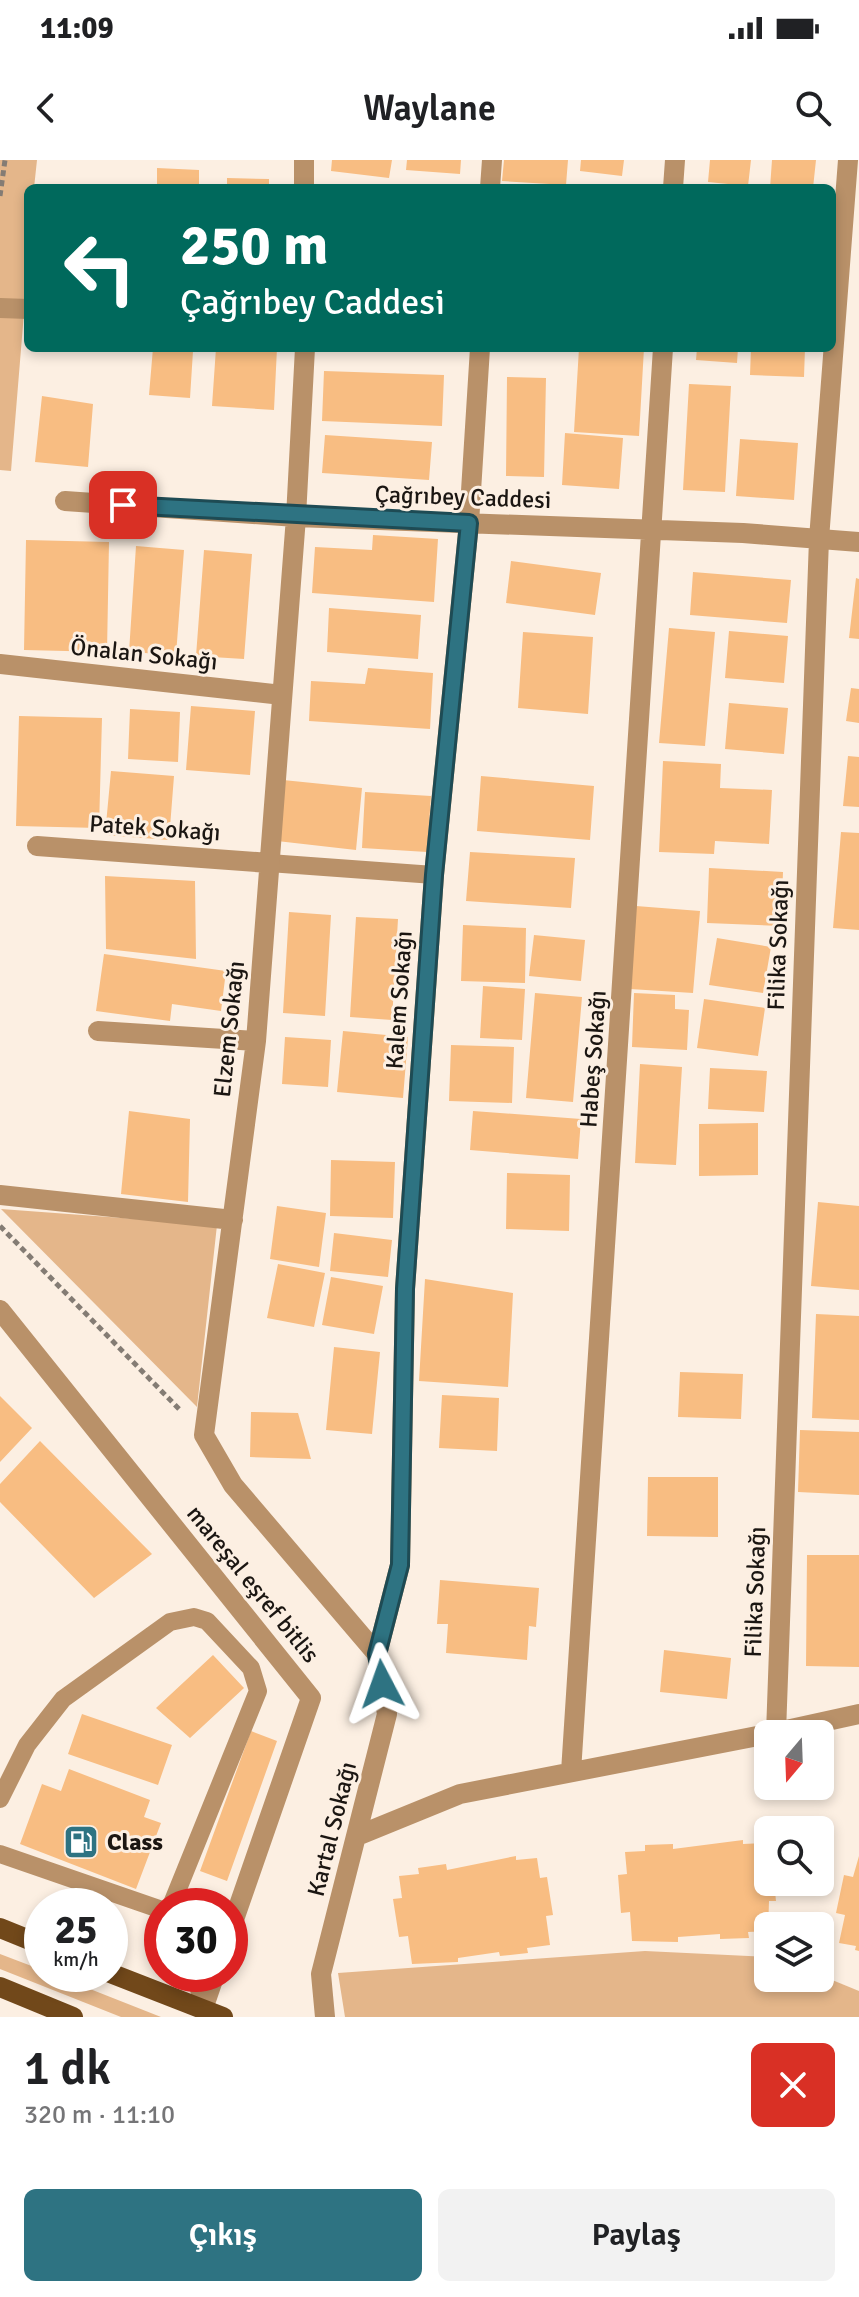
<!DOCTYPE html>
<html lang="tr">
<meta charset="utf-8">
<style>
body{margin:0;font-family:Signika,sans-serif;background:#f2f2f2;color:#202124;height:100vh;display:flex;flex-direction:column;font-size:30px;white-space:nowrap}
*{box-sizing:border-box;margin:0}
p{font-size:26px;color:#757577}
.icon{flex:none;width:44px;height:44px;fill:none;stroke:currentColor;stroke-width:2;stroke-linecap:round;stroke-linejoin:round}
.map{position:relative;height:1857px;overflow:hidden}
.panel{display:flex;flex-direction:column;background:#fff;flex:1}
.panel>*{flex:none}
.top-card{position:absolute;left:24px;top:24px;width:812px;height:168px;border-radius:12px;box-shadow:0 4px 12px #0003;background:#00695c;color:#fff;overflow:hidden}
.needle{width:52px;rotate:199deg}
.tools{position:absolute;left:754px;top:1560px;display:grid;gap:16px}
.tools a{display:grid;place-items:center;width:80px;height:80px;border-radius:12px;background:#fff;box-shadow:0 4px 12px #0003;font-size:40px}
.speed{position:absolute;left:24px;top:1728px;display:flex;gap:16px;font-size:40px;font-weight:700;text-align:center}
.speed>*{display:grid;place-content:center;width:104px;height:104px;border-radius:50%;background:#fff;box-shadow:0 4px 12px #0003;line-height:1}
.speed small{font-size:20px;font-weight:400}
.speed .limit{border:12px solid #d22;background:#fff;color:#111}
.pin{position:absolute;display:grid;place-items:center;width:68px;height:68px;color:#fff;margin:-34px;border-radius:16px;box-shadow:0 4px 12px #0006}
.me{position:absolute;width:88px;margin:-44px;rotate:356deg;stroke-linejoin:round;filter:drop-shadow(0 0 6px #0008)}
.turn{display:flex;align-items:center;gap:28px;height:168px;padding:0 24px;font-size:36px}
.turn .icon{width:104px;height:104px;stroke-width:2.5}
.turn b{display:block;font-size:56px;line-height:68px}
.round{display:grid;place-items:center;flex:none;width:84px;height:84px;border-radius:12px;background:#f2f2f2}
.overview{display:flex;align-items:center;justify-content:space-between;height:136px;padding:0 24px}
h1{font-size:48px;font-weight:600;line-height:60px}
.button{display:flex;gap:16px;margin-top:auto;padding:16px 24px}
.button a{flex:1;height:92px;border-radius:12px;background:#2e7382;color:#fff;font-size:32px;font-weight:600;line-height:92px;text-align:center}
.button a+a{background:#f2f2f2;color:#202124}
.status{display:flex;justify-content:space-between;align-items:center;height:56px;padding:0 40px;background:#fff;direction:ltr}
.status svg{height:22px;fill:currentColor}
header{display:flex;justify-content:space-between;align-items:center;height:104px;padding:0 24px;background:#fff;font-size:36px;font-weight:600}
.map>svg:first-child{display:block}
.green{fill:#e4b68a}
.building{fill:#f8bd82}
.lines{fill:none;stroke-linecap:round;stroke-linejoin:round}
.path{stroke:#847c74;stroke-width:5;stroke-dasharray:6 4;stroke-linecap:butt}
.lane{stroke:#b99169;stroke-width:18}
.street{stroke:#b99169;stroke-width:20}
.primary{stroke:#71481a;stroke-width:20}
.route-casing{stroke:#1e4b54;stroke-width:20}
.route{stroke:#2e7382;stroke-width:14}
.labels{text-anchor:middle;stroke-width:6;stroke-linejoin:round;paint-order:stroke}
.street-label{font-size:24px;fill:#1b1612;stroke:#fcefe2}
.poi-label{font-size:24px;font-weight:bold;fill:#1b1612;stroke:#fcefe2;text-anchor:start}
</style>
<div class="status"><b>11:09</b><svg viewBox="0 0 49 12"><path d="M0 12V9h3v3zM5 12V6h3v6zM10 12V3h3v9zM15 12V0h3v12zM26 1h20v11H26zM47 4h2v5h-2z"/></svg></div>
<header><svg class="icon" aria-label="back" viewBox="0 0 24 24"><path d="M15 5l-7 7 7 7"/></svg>Waylane<svg class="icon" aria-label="search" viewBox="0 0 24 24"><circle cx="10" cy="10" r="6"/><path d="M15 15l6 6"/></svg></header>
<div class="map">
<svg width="859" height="1857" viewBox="0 0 859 1857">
<rect width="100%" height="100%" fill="#fcefe2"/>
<path class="green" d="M0,0H37L34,28H28V104L11,311L0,310Z
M1,1049L217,1065L197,1247Z
M645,1791L768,1797V1818L820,1815L859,1831V1857H345L338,1813Z
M0,1794L42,1810V1814H52L161,1857H121L0,1809Z"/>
<path class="building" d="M332,0H392L389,18L331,11Z
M407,0H461L460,14L406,10Z
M504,0H568L566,25L502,21Z
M581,0H624L622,16L580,11Z
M710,0H751L748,26L708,22Z
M772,0H816L813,28H770Z
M157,8L199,10V28H157Z
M227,18L269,19V28H227Z
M153,188L193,191L190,238L149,235Z
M216,188H277L274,250L212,246Z
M579,188H644L639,276L574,272Z
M697,188H738L737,203L696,200Z
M751,188H805L804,217L750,215Z
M324,211L444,215L442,266L322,261Z
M507,217L546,218L544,317L506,316Z
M689,224L731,226L725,332L683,330Z
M42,236L93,244L88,307L35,302Z
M565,273L623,278L619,329L562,325Z
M325,275L432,282L429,320L322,313Z
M740,279L798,283L794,340L736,336Z
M373,375L438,379L434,442L312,433L315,387L372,390Z
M26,380L109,382L107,492L24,490Z
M136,386L184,390L176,495L129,492Z
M204,390L252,394L244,499L196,496Z
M511,401L601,413L595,455L506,443Z
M693,412L791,420L787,463L690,455Z
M856,418L859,419V479L849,478Z
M329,448L421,455L418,499L327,492Z
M669,468L715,472L705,586L659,583Z
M729,471L788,476L784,523L725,518Z
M523,472L593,477L588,554L518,548Z
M368,508L433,513L430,569L309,561L311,521L365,524Z
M851,528L859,529V563L846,561Z
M729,543L788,548L784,594L725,589Z
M191,546L255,551L250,615L186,610Z
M130,549L180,552L178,602L128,599Z
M19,556L102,558L99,668L16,666Z
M848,596L859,597V647L843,646Z
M663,601L721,604L720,628L772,630L769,684L715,681L714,694L659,692Z
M111,611L174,616L169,680L105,675Z
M481,616L594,626L590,680L477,671Z
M283,620L362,628L356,690L277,681Z
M365,632L431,636L427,692L362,688Z
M841,672L859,673V770L833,768Z
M470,692L575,698L571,748L466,741Z
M709,708L783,712L781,766L707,763Z
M105,716L195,721L196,799L106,789Z
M636,746L700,751L693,833L630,829Z
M289,752L331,755L325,856L283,853Z
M356,757L398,759L392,860L350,857Z
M463,765L526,768L525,823L461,821Z
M534,775L585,780L581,821L529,816Z
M717,778L771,787L763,833L709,825Z
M104,794L226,811L221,851L172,844L170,861L96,851Z
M483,826L525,829L522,880L480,878Z
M535,833L582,837L573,942L526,938Z
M634,833L675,835V849L689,850L687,890L632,887Z
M704,839L765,848L758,896L697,888Z
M343,871L408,877L403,938L337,932Z
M285,877L331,880L328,927L282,924Z
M451,885L514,887L512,943L449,941Z
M640,904L682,907L676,1005L635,1003Z
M710,908L767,911L764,952L708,949Z
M129,951L190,959L188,1042L121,1034Z
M473,951L581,959L578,999L470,990Z
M758,963V1015L699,1016V964Z
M331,1000L395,1002L393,1058L330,1056Z
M507,1013L570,1015L569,1071L506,1069Z
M818,1042L859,1046V1130L811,1126Z
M277,1046L326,1053L319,1107L270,1099Z
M334,1073L392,1080L388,1117L330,1111Z
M278,1104L325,1113L314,1167L267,1158Z
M331,1117L383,1126L374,1174L322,1165Z
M425,1119L513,1133L508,1227L419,1221Z
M816,1154L859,1156V1260L812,1258Z
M334,1187L380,1192L372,1274L326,1270Z
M680,1212L743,1214L741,1259L678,1257Z
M442,1235L499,1238L497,1291L439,1288Z
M0,1236L32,1268L0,1302Z
M251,1252L298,1253L311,1299L250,1297Z
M800,1270L859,1272V1335L798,1332Z
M40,1281L152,1394L94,1438L0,1342V1324Z
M648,1317H718V1377L647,1376Z
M807,1395H859V1507L806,1506Z
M440,1420L539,1428L536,1467L529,1466L527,1500L446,1493L448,1464H437Z
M664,1490L731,1498L727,1539L660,1532Z
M213,1495L244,1528L190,1578L156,1548Z
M82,1554L172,1585L158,1625L68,1594Z
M251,1571L277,1581L227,1721L200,1711Z
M69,1609L150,1640L144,1657L161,1663L136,1729L20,1684L42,1624L61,1631Z
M743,1680V1684L764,1683L768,1722H774L776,1741H769L768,1771L748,1772L749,1778L720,1779V1774L678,1777V1782L632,1781L630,1752L621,1753L618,1715L627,1714L625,1692L645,1691V1685L673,1684V1689Z
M516,1696V1700L537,1698L540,1718L547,1717L553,1755L546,1756L550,1785L527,1788L528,1793L500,1796L499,1792L458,1798V1802L412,1804L408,1776L399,1777L393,1739L402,1738L399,1716L419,1714L418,1708L446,1704L447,1710Z
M859,1696V1791L855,1790L856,1786L839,1783L845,1755L836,1753L844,1715L853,1717Z"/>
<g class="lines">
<path class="path" d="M0,36L5,0
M0,1066L181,1251"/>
<path class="lane" d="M269,703L434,715
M0,1639L27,1585L63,1539L170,1462L194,1457L207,1461L251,1508L258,1531L171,1746
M0,1694L162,1750
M196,1814L203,1849"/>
<path class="street" d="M304,0V28
M490,28L492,0
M673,28L675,0
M0,148L28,149
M305,188L296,357L256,881L204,1275L233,1325L377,1494
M65,341L296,357L743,373L859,382
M0,504L282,535
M37,686L269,703
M98,871L256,881
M0,1035L233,1060
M0,1150L311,1538L230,1771
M776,1573L819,379L848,0
M768,1574L859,1554
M571,1612L663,188
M357,1676L460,1634L768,1574
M203,1849L215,1814
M325,1857L321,1814L387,1554L377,1494L400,1405L405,1129L434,715L469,363L480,188"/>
<path class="primary" d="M0,1768L42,1785
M110,1813L223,1857
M0,1827L73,1857"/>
</g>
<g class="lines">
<g class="route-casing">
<path id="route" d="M123,345L469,363L434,715L405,1129L400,1405L377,1494L382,1524"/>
</g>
<use href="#route" class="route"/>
</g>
<defs>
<g id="fuel-square" transform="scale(1.8)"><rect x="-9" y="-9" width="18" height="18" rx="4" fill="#2e7382" stroke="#fcefe2"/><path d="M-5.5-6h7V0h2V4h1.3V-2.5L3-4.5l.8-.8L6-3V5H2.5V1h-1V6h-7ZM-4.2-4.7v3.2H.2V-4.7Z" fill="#fff"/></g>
</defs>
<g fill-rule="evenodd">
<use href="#fuel-square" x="81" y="1682"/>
</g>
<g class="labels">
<g class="street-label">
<text transform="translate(463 337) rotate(2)" y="8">Çağrıbey Caddesi</text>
<text transform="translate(144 494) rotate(6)" y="8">Önalan Sokağı</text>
<text transform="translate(155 668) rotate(4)" y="8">Patek Sokağı</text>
<text transform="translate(778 785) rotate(-88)" y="8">Filika Sokağı</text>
<text transform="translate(399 840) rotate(-86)" y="8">Kalem Sokağı</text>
<text transform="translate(229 869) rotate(-84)" y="8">Elzem Sokağı</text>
<text transform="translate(593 899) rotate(-86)" y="8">Habeş Sokağı</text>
<text transform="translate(253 1424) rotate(51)" y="8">mareşal eşref bitlis</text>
<text transform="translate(755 1432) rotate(-88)" y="8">Filika Sokağı</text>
<text transform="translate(332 1669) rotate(-76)" y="8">Kartal Sokağı</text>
</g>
<g class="poi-label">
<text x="107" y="1690">Class</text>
</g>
</g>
</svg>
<div class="tools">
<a><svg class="needle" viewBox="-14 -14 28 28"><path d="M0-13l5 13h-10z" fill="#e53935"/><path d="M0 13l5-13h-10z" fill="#757577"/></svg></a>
<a><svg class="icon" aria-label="search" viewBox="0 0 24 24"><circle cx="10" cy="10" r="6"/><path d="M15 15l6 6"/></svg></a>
<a><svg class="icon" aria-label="layers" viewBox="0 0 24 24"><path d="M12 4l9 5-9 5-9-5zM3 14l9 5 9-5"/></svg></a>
</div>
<div class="speed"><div>25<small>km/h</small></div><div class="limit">30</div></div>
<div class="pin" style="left:123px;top:345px;background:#d93025"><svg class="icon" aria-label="arrive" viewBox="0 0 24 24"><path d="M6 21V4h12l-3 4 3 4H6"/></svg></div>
<svg class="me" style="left:382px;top:1524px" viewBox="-20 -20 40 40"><path d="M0-17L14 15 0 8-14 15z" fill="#2e7382" stroke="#fff" stroke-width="4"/></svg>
<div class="top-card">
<div class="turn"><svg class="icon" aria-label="left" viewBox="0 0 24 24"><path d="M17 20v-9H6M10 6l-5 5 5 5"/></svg><div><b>250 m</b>Çağrıbey Caddesi</div></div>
</div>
</div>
<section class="panel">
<div class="overview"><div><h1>1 dk</h1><p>320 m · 11:10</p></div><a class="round" style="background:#d93025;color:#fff"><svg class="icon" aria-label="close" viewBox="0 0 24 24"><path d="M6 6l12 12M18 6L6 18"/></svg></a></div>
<div class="button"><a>Çıkış</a><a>Paylaş</a></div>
</section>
